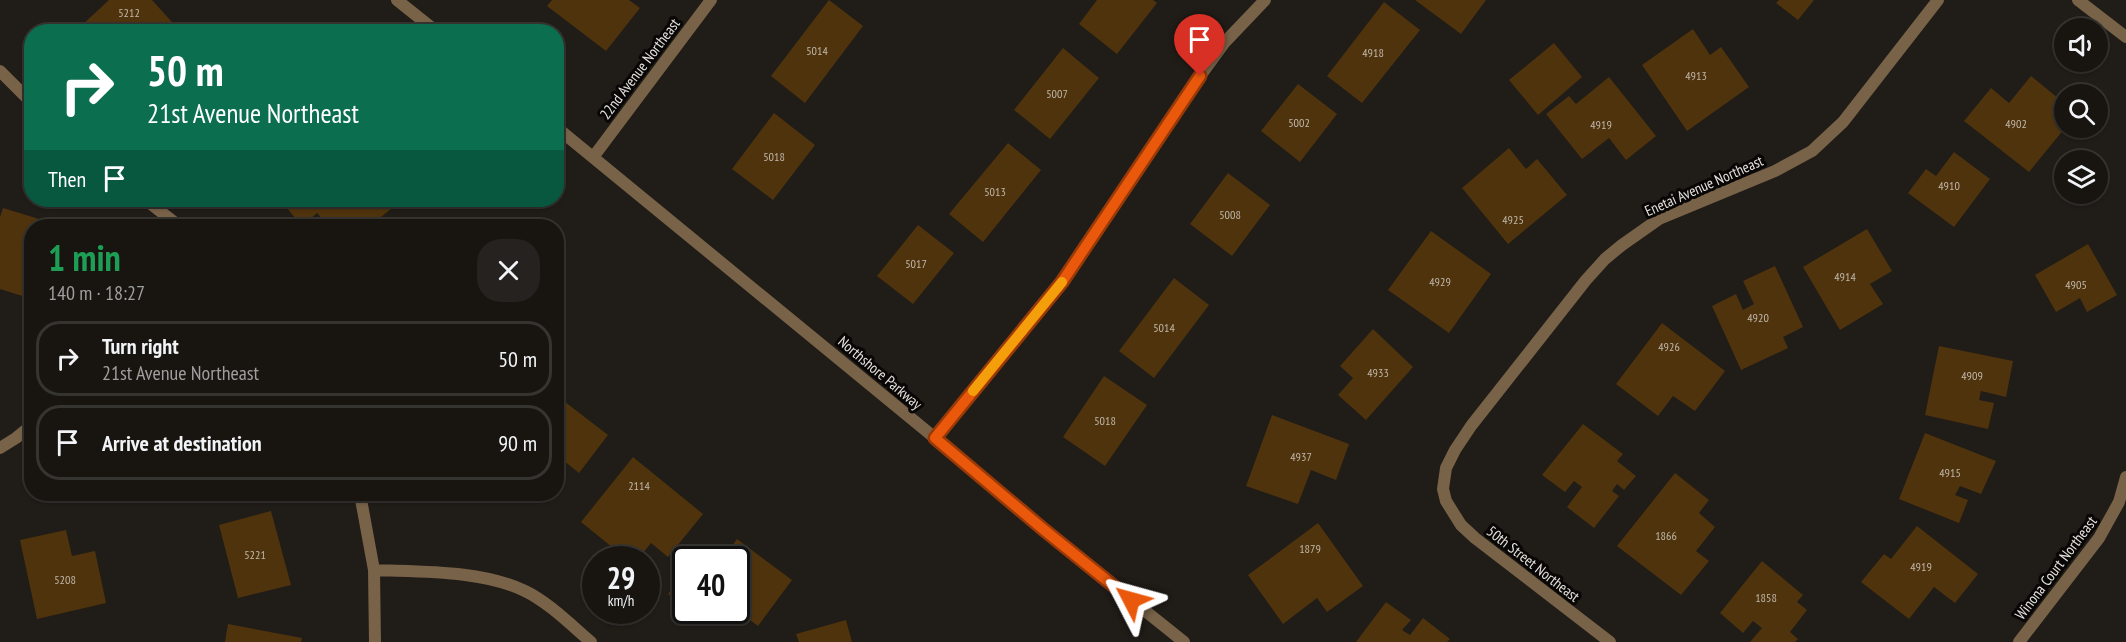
<!DOCTYPE html>
<meta charset="utf-8">
<style>
body{margin:0;font-family:"PT Sans Narrow",sans-serif;background:#25221f;color:#f1f3f6;height:100vh;display:flex;flex-direction:column;font-size:22px;white-space:nowrap}
*{box-sizing:border-box;margin:0}
p{font-size:20px;color:#9f9f9f}
.icon{flex:none;width:33px;height:33px;fill:none;stroke:currentColor;stroke-width:2;stroke-linecap:round;stroke-linejoin:round}
.map{position:relative;flex:1;overflow:hidden}
.drawer{position:absolute;left:24px;top:219px;width:540px;height:282px;display:flex;flex-direction:column;background:#181511;border-radius:24px;box-shadow:0 2px 4px #0004,0 0 0 2px #363431}
.drawer>*{flex:none}
.hud{position:absolute;left:24px;top:24px;width:540px;height:183px;border-radius:24px;box-shadow:0 2px 4px #0004,0 0 0 2px #363431;background:#0b6e4f;color:#fff;overflow:hidden}
.controls{position:absolute;left:2054px;top:18px;display:grid;gap:12px}
.controls a{display:grid;place-items:center;width:54px;height:54px;border-radius:50%;background:#181511;box-shadow:0 2px 4px #0004,0 0 0 2px #363431;font-size:30px}
.speed{position:absolute;left:582px;top:546px;display:flex;gap:12px;font-size:30px;font-weight:700;text-align:center}
.speed>*{display:grid;place-content:center;width:78px;height:78px;border-radius:50%;background:#181511;box-shadow:0 2px 4px #0004,0 0 0 2px #363431;line-height:1}
.speed small{font-size:15px;font-weight:400}
.speed .limit{border:3px solid #111;border-radius:9px;background:#fff;color:#111}
.pin{position:absolute;display:grid;place-items:center;width:51px;height:51px;color:#fff;margin:-62px -26px;border-radius:50% 50% 50% 0;rotate:-45deg;box-shadow:0 0 6px #0007}
.pin .icon{rotate:45deg}
.me{position:absolute;width:66px;margin:-33px;rotate:309deg;stroke-linejoin:round;filter:drop-shadow(0 0 4px #0008)}
.turn{display:flex;align-items:center;gap:21px;height:126px;padding:0 24px;font-size:27px}
.turn .icon{width:78px;height:78px;stroke-width:2.5}
.turn b{display:block;font-size:42px;line-height:51px}
.then{display:flex;align-items:center;height:57px;padding:0 24px;background:#0003;gap:12px;font-size:22px}
.round{display:grid;place-items:center;flex:none;width:63px;height:63px;border-radius:24px;background:#25221f}
.headline{display:flex;align-items:center;justify-content:space-between;height:102px;padding:0 24px}
h1{font-size:36px;font-weight:700;line-height:45px;color:#1e9e55}
ul{padding:0;list-style:none}
li{display:flex;align-items:center;gap:18px;height:75px;margin:0 12px 9px;padding:0 12px;border:3px solid #363431;border-radius:24px}
li div{flex:1}
li b{display:block;font-size:22px}
li em{font-style:normal}
.map>svg:first-child{display:block}
.building{fill:#4f330d}
.lines{fill:none;stroke-linecap:round;stroke-linejoin:round}
.minor{stroke:#786248;stroke-width:12}
.tertiary{stroke:#786248;stroke-width:12}
.route-casing{stroke:#983908;stroke-width:15}
.route{stroke:#ea580c;stroke-width:10}
.slow{stroke:#f59e0b;stroke-width:10}
.labels{text-anchor:middle;stroke-width:6;stroke-linejoin:round;paint-order:stroke}
.number-label{font-size:12px;fill:#c0b7aa}
.street-label{font-size:15px;fill:#e6e3df;stroke:#080705}
</style>
<div class="map">
<svg width="2126" height="642" viewBox="0 0 2126 642">
<rect width="100%" height="100%" fill="#201c17"/>
<path class="building" d="M109,0H152L181,32H87L81,26Z
M552,0H629L640,8L606,51L547,6Z
M829,0L863,26L805,103L771,76Z
M1097,0H1153L1157,3L1117,54L1079,24Z
M1415,0H1486L1461,34Z
M1779,0H1814L1798,20L1776,3Z
M1384,2L1420,30L1362,103L1327,76Z
M1693,29L1710,55L1721,47L1749,87L1687,131L1642,65Z
M1554,43L1582,77L1538,115L1509,80Z
M1063,48L1099,78L1050,139L1014,110Z
M2031,76L2064,103L2065,128L2029,172L1964,121L1991,88L2009,103Z
M1609,77L1656,136L1626,160L1609,138L1582,159L1546,114L1569,96L1576,104Z
M1298,84L1337,114L1300,162L1261,131Z
M774,113L815,145L773,200L732,169Z
M1008,143L1041,170L983,242L949,214Z
M1509,148L1526,169L1537,159L1567,195L1508,244L1462,188Z
M1954,152L1990,179L1954,227L1908,193L1926,169L1936,176Z
M1228,173L1270,205L1232,256L1190,224Z
M280,200H393L397,204L370,226H329L317,213L302,226Z
M3,208L62,226H32V299L0,289V217Z
M918,225L954,253L913,304L877,276Z
M1867,229L1892,271L1870,284L1883,304L1840,330L1803,267Z
M1431,231L1491,274L1449,333L1388,290Z
M2088,244L2117,295L2087,312L2080,298L2056,312L2035,275Z
M1775,266L1803,327L1783,337L1788,348L1741,370L1712,306L1736,294L1743,310L1754,304L1743,281Z
M1174,278L1209,305L1154,378L1119,351Z
M1662,323L1725,371L1695,411L1673,396L1658,416L1616,384Z
M1373,329L1413,367L1366,420L1338,395L1353,378L1340,366Z
M1939,346L2013,361L2006,397L1981,391L1979,400L1994,403L1988,429L1925,415Z
M1104,376L1147,405L1105,466L1063,437Z
M556,395L608,435L579,473L559,457L556,460Z
M1272,415L1349,444L1336,480L1311,470L1298,504L1246,486Z
M1583,424L1623,454L1617,461L1636,476L1624,490L1617,484L1612,491L1619,496L1594,528L1567,507L1582,487L1574,481L1565,492L1542,475Z
M1925,433L1996,461L1981,494L1960,486L1955,495L1968,500L1959,523L1899,499Z
M633,457L703,514L668,557L651,543L637,560H628L581,522Z
M1675,473L1709,500L1699,513L1715,527L1696,551L1709,561L1681,595L1617,546Z
M271,511L291,585L238,598L219,525Z
M1318,523L1363,586L1327,612L1317,598L1283,624L1248,575Z
M1917,526L1978,574L1955,603L1934,587L1909,619L1861,582L1884,554L1891,559Z
M66,530L72,556L95,551L106,603L37,619L20,540Z
M737,539L792,580L758,626L736,610V560H722Z
M702,549L717,560H694Z
M1762,561L1803,595L1797,602L1807,610L1790,632L1798,639L1795,642H1750L1762,628L1753,621L1743,633L1720,613Z
M686,570V607L668,594Z
M1386,602L1411,620L1402,630L1410,635L1423,618L1450,639L1447,642H1356Z
M690,610H712L704,621Z
M846,620L852,642H799L796,634Z
M228,624L302,638L301,642H225Z"/>
<g class="lines">
<path class="minor" d="M0,71L32,103
M594,156L711,0
M146,200L179,226
M935,438L1062,282L1187,94L1225,42L1265,0
M0,448L16,438L32,425
M360,494L374,570L375,642
M374,570C421,572 482,570 525,591C548,602 571,625 591,642
M1610,642L1475,538L1461,525L1446,501L1443,489L1446,468L1455,450L1471,426L1586,280L1605,259L1622,245L1659,219L1775,171L1812,151L1843,122L1938,0
M2019,642L2099,538L2119,502L2126,477"/>
<path class="tertiary" d="M397,0L437,32
M2078,0L2126,37
M556,127L935,438L1043,529L1184,642"/>
</g>
<g class="lines">
<g class="route-casing">
<path id="route" d="M1131,600L1043,529L935,438L1062,282L1200,76"/>
</g>
<use href="#route" class="route"/>
<path class="slow" d="M973,391L1062,282"/>
</g>
<g class="labels">
<g class="number-label">
<text x="129" y="17">5212</text>
<text x="817" y="55">5014</text>
<text x="1373" y="57">4918</text>
<text x="1696" y="80">4913</text>
<text x="1057" y="98">5007</text>
<text x="1299" y="127">5002</text>
<text x="2016" y="128">4902</text>
<text x="1601" y="129">4919</text>
<text x="774" y="161">5018</text>
<text x="1949" y="190">4910</text>
<text x="995" y="196">5013</text>
<text x="1230" y="219">5008</text>
<text x="1513" y="224">4925</text>
<text x="916" y="268">5017</text>
<text x="1845" y="281">4914</text>
<text x="1440" y="286">4929</text>
<text x="2076" y="289">4905</text>
<text x="1758" y="322">4920</text>
<text x="1164" y="332">5014</text>
<text x="1669" y="351">4926</text>
<text x="1378" y="377">4933</text>
<text x="1972" y="380">4909</text>
<text x="1105" y="425">5018</text>
<text x="1301" y="461">4937</text>
<text x="1950" y="477">4915</text>
<text x="639" y="490">2114</text>
<text x="1666" y="540">1866</text>
<text x="1310" y="553">1879</text>
<text x="255" y="559">5221</text>
<text x="1921" y="571">4919</text>
<text x="65" y="584">5208</text>
<text x="1766" y="602">1858</text>
</g>
<g class="street-label">
<text transform="translate(640 69) rotate(-53)" y="5">22nd Avenue Northeast</text>
<text transform="translate(1704 186) rotate(-24)" y="5">Enetai Avenue Northeast</text>
<text transform="translate(880 373) rotate(40)" y="5">Northshore Parkway</text>
<text transform="translate(1533 564) rotate(38)" y="5">50th Street Northeast</text>
<text transform="translate(2056 568) rotate(-53)" y="5">Winona Court Northeast</text>
</g>
</g>
</svg>
<div class="controls">
<a><svg class="icon" aria-label="sound" viewBox="0 0 24 24"><path d="M4 9h4l5-4v14l-5-4H4zM17 9q2 3 0 6"/></svg></a>
<a><svg class="icon" aria-label="search" viewBox="0 0 24 24"><circle cx="10" cy="10" r="6"/><path d="M15 15l6 6"/></svg></a>
<a><svg class="icon" aria-label="layers" viewBox="0 0 24 24"><path d="M12 4l9 5-9 5-9-5zM3 14l9 5 9-5"/></svg></a>
</div>
<div class="speed"><div>29<small>km/h</small></div><div class="limit">40</div></div>
<div class="pin" style="left:1200px;top:76px;background:#d93025"><svg class="icon" aria-label="arrive" viewBox="0 0 24 24"><path d="M6 21V4h12l-3 4 3 4H6"/></svg></div>
<svg class="me" style="left:1131px;top:600px" viewBox="-20 -20 40 40"><path d="M0-17L14 15 0 8-14 15z" fill="#ea580c" stroke="#fff" stroke-width="4"/></svg>
<div class="hud">
<div class="turn"><svg class="icon" aria-label="right" viewBox="0 0 24 24"><path d="M7 20v-9h11M14 6l5 5-5 5"/></svg><div><b>50 m</b>21st Avenue Northeast</div></div>
<div class="then">Then<svg class="icon" aria-label="arrive" viewBox="0 0 24 24"><path d="M6 21V4h12l-3 4 3 4H6"/></svg></div>
</div>
<section class="drawer">
<div class="headline"><div><h1>1 min</h1><p>140 m · 18:27</p></div><a class="round"><svg class="icon" aria-label="close" viewBox="0 0 24 24"><path d="M6 6l12 12M18 6L6 18"/></svg></a></div>
<ul>
<li><svg class="icon" aria-label="right" viewBox="0 0 24 24"><path d="M7 20v-9h11M14 6l5 5-5 5"/></svg><div><b>Turn right</b><p>21st Avenue Northeast</p></div><em>50 m</em></li>
<li><svg class="icon" aria-label="arrive" viewBox="0 0 24 24"><path d="M6 21V4h12l-3 4 3 4H6"/></svg><div><b>Arrive at destination</b></div><em>90 m</em></li>
</ul>
</section>
</div>
